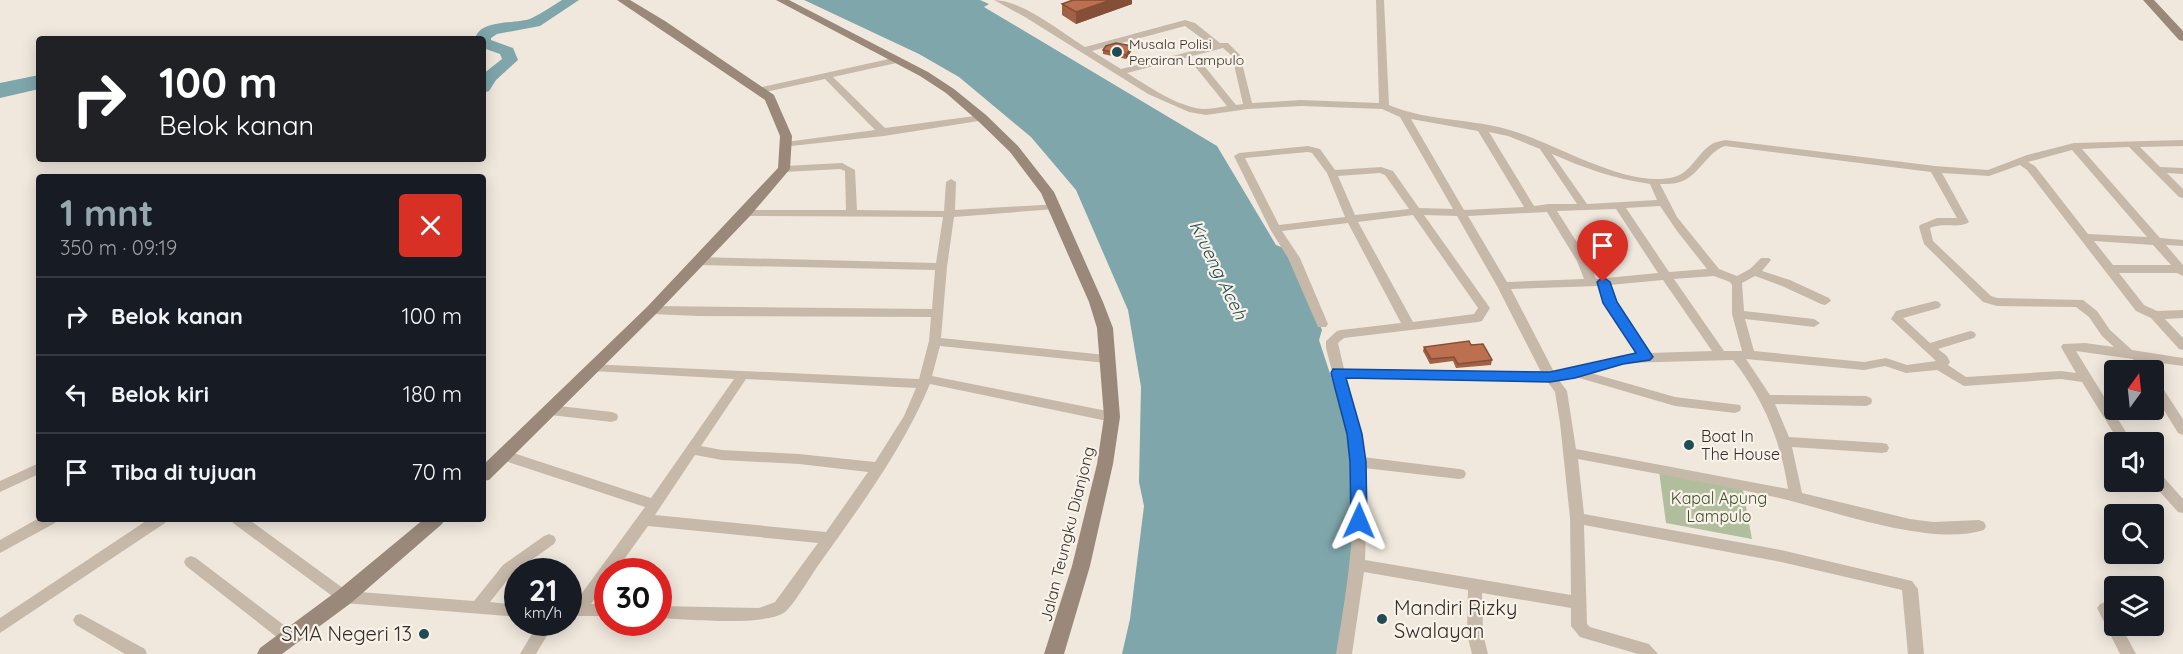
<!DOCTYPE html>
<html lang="id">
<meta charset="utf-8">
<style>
body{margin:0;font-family:Quicksand,sans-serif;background:#242831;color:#f1f3f6;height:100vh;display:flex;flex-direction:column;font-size:22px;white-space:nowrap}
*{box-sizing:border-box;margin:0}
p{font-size:20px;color:#9ea1a6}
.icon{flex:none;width:33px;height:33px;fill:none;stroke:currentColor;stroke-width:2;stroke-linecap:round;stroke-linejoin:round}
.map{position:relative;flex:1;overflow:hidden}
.side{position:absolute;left:36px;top:174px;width:450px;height:348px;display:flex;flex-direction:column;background:#171b24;border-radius:6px;box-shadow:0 3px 15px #0003}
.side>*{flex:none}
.top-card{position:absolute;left:36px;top:36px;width:450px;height:126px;border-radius:6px;box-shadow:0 3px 15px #0003;background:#202124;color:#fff;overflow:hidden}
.needle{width:39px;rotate:15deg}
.fabs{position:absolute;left:2104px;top:360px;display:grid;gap:12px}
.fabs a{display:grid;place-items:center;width:60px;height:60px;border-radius:6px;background:#171b24;box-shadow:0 3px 15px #0003;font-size:30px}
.speed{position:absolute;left:504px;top:558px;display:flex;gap:12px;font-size:30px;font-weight:700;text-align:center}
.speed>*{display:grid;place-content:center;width:78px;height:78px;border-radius:50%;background:#171b24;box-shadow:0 3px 15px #0003;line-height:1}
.speed small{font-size:15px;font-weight:400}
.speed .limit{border:9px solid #d22;background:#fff;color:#111}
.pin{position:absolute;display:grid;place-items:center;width:51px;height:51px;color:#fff;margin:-62px -26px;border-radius:50% 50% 50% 0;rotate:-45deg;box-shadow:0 0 6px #0007}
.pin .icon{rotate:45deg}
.me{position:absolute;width:66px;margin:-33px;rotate:1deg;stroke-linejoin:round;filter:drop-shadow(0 0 4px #0008)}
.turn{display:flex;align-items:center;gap:21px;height:126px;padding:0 24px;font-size:27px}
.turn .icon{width:78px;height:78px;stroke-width:2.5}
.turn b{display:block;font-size:42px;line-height:51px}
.round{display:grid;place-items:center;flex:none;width:63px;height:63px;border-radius:6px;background:#242831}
.head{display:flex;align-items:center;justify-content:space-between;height:102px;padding:0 24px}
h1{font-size:36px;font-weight:700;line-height:45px;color:#94a8ad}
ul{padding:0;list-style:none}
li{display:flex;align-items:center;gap:18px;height:78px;padding:0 24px;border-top:2px solid #363941}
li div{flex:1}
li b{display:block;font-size:22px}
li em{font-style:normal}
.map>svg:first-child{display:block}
.green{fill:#b1be9e}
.water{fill:#7ea6ab}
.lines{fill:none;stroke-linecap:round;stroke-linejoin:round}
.river{fill:#7ea6ab;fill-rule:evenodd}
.street{fill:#c7b9aa;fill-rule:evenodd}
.secondary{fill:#9a897b;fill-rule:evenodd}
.wall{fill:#a26044}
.shaded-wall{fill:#844e37}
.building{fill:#bc704f;stroke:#844e37;stroke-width:1.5}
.route{fill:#1a73e8;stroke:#114b97;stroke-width:1.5}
.poi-dot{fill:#224c53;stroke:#f8f2e9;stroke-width:2}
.labels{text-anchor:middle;stroke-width:4.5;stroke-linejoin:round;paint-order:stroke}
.far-poi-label{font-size:14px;fill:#352d29;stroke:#f8f2e9;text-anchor:start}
.poi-label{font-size:16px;fill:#352d29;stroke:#f8f2e9;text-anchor:start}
.park-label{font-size:16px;fill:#42512e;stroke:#f8f2e9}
.street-label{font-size:16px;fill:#352d29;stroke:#f8f2e9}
.water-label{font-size:18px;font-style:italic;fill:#224c53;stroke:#f8f2e9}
.near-poi-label{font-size:20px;fill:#352d29;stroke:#f8f2e9;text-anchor:start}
</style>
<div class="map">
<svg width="2183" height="654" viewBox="0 0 2183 654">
<rect width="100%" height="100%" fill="#f0e8dd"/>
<path class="green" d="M1659,471L1742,485L1752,539L1666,523Z"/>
<path class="water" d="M804,0H980L989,4L984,7L1217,146L1276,245L1286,249L1322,330L1319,340L1354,447V558L1343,654H1122L1130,619L1144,506L1139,482L1141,387L1128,310L1076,190L1031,137L959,77L919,54Z
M39,75V89L0,98V83Z"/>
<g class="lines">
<path class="river" d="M562,0H579L540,26L497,34L491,38V40L513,48L518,60L496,80L489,91L483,93V74L502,59L500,54L483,48V39H475C480,18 517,25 532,18C542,13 552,6 562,0Z"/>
<path class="street" d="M994,0C1022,0 1061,32 1085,47L1185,20L1195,23L1220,43H1228L1240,55L1252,103L1301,100L1379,103L1376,0H1384L1389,105C1429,122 1473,118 1513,131C1557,144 1628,189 1674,177C1691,173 1698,152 1712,144C1715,142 1721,141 1725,140L1935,166L1988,170L2027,155L2074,143L2183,140V146L2140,147L2160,167L2183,168V174L2167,173L2183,189V198L2179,197L2129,147L2082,149L2160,238L2183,240V246L2166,245L2183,265V276L2177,273H2119L2144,305L2157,311L2183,310V318L2165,319L2183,338V350L2179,349L2151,318L2136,311L2027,170L2020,165L1989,176L1942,173L1969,222C1960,229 1944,222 1930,228L1933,241L1991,296L1997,298L2083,300L2097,311L2110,330L2132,350L2183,358V366L2147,361L2151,370H2139L2133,359L2076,351L2132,442H2119L2082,382L2061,379L1964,386L1937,370L1906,373L1885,366L1864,370L1746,359L1770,395L1866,396L1871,398L1872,401L1871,404L1866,406L1775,404L1789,437L1882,443L1887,444L1889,448L1887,452L1882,453L1792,447L1802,493L1910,519L1933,522L1979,520L1984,522L1986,526L1984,530C1929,548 1827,508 1770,496C1706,482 1642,471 1578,459L1584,514L1781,550L1912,581L1918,589L1924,654H1908L1902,590L1781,562L1584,525L1587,624L1590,627L1649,644L1658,654H1638L1580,637L1571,626V608L1482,593L1483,634L1488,654H1472L1467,634L1468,590L1364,572L1352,654H1336C1348,581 1361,507 1347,433C1342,404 1333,376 1326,348V341L1337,331L1341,330L1401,323L1348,223L1282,231L1300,258L1328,324L1326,327H1318L1288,258L1270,229L1234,156L1239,153L1308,146L1320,149L1335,170L1381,167L1393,171L1419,208L1453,209L1400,117L1382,109L1301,106L1248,109L1206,115L1189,112L1148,94L1025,17ZM1185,26L1212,46L1121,69L1092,51ZM1223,48L1232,56L1243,104L1236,105L1201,62H1195L1193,64L1227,106C1219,107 1211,109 1203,109C1178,107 1148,86 1127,73ZM1411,119L1478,131L1524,207L1464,210ZM1489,132L1508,136L1540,149L1577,204H1549L1534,206ZM1725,146L1931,172L1957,218H1937L1920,225L1919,227L1924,244L1983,302L1997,306L2076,307L2089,317L2102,336L2114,347L2085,343L2063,344L2061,347L2076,373L2061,371L1966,377L1948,365L1950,362L1947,356L1938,349L1974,338L1976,335L1974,332L1970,331L1930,343L1903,318L1939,308L1941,305L1939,302L1935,301L1896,311L1891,319L1936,361L1907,365L1886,358L1864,362L1754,351L1745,319L1814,327L1820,323L1814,319L1744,311L1742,283L1755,276L1782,286L1821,304L1825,305L1831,301L1829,298L1790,280L1762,271L1771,260L1769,258H1761L1750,269L1737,276L1719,269L1677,217L1660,184C1667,184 1674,184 1680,182C1699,176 1707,152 1725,146ZM2072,150L2147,237L2088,234L2035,166L2028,162ZM1308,152L1312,153L1327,173L1345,217L1279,225L1245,158ZM1552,154C1584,168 1615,179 1650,184L1657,200L1587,204ZM1380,173L1385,175L1409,209L1355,215L1338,176ZM1660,206L1677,231L1707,269L1669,272L1626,208ZM1616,209L1658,273L1596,279L1589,261L1557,211ZM1547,212L1577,261L1584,279L1507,282L1468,216ZM1413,215L1478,308L1474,314L1413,322L1358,222ZM1424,215L1457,216L1497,286L1541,372L1344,369L1338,343L1344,338L1478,322L1482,321L1490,308ZM2094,241L2153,245L2171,265H2113ZM1714,276L1730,282L1732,285V314L1742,351H1724L1674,279ZM1663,280L1712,351L1649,353L1616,302L1610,285ZM1599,286L1604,302L1637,353C1609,356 1582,368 1554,372L1511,289ZM1733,360C1763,398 1781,441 1788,489L1576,449L1567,391L1559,380L1576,377L1675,406L1735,413L1740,411L1741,408L1740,405L1675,397L1591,373L1623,363ZM1346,378L1547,381L1555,392L1560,423L1570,518L1571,595L1365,560L1367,500L1364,468L1459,479L1464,478L1466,474L1464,470L1459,469L1363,457L1361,434Z
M898,57L901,58V62L833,77L885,128L982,115L987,118L985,120L884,136L782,147V143L786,142L875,130L825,79L761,93L758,92V88Z
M842,163L855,170L857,210L944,211L946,182L951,179L956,182L955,210L1059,204L1060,206L1059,208L1055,209L954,217L947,267L941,338L1106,355L1112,359L1110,362L1106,363L940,346L932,376L1112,412L1117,414L1118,417L1117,420L1112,422L930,384C902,451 859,508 817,567C811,576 792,607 785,612C764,627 686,619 658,618V606L759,608L775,602L818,543L648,526L615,572H608V581L591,604H608V616H568V604H574L645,507L499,459L497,455L499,451L504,450L651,498L734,379L593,371L589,370L587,367L589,364L919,379L929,341L931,317L698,316L652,314L646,310L652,306L932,309L935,270L698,265L692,261L698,257L936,263L943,217L745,216L740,213L745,210H846L845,171L840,169L784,172L779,169L784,166ZM746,379L916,388L904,416L875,462L799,454L722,450L701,446ZM695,455L722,460L799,464L868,472L826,532L655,515Z
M2154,380L2158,381L2183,419V435L2178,433L2154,394Z
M550,405L612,412L617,414L618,417L617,420L612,422L550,415L545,413L544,410L545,407Z
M39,463V474L0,492V481Z
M2154,471L2159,472L2183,499V513L2178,512L2151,482H2154Z
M39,518L57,519L55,523L0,553V540Z
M149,519H167L165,523L0,633V618Z
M231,519H248L347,591L474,601L503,565L544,536L549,534L554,536L556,540L554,544L513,573L490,602L518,605V617L344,603L339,601L233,523Z
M191,556L196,558L293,632L296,637L293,642L288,644L283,642L186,566L184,562L186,558Z
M2105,602L2110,604L2115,613V626H2121L2136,654H2120L2097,608L2100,604Z
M81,614L145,649L147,654H125L76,625L73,620L76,615Z
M539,622H555L536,654H520Z"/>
<path class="secondary" d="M617,0H630L665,21L774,95L792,136L790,169L750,216L657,313L489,480L483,481V465L647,307L778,168L780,136L765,100Z
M776,0H789L928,72L954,89L986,115L1018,146L1054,192L1103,302L1113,328L1120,417L1113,464L1090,566L1064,654H1044L1072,566L1097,464L1104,417L1097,328L1089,302L1041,193L1010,152L978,121L946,93L920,76Z
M2143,0H2154L2183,31V41L2179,40Z
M424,519H445L442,524L351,603L282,654H257L260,648L337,591Z"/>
</g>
<path class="wall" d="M1062,4H1132L1076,24L1062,15Z
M1103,50H1132L1126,59L1103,54Z
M1471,345L1492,360L1491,365L1456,368L1453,361L1430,364L1423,351L1424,347Z"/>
<path class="shaded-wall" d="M1111,0H1132V4L1076,24V12Z
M1132,46V50L1126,59V55Z"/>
<path class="building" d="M1073,0H1111L1076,12L1062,4Z
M1116,43L1132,46L1126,55L1103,50L1106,46Z
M1469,341L1471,345L1483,344L1492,360L1458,364L1454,357L1431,359L1424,347Z"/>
<path class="route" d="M1603,277L1610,282L1617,302L1653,357L1650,360L1623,364L1575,378L1550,382L1346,378L1362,434L1366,462L1367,521L1365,526L1359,528L1353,526L1351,521L1350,462L1347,434L1331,373L1333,369L1550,372L1636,353L1603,303L1597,282Z"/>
<g class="poi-dot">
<circle cx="1117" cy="52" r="6"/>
<circle cx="1689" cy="445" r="6"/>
<circle cx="1382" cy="619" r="6"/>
<circle cx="424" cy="634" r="6"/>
</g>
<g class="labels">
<g class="far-poi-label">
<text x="1129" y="49">Musala Polisi<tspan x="1129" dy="16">Perairan Lampulo</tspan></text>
</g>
<g class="poi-label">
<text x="1701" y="442">Boat In<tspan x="1701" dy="18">The House</tspan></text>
</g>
<g class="park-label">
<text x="1719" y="504">Kapal Apung<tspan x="1719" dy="18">Lampulo</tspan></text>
</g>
<g class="street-label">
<text transform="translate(1067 534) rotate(-76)" y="6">Jalan Teungku Dianjong</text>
</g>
<g class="water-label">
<text transform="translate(1218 270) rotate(64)" y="6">Krueng Aceh</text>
</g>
<g class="near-poi-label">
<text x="1394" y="615">Mandiri Rizky<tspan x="1394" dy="23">Swalayan</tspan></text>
<text x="412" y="641" text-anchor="end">SMA Negeri 13</text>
</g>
</g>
</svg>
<div class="fabs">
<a><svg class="needle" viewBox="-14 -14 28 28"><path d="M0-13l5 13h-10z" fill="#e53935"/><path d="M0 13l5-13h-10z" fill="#9ea1a6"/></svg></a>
<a><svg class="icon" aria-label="sound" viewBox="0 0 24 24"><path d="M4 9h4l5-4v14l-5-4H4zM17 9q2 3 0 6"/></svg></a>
<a><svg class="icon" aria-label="search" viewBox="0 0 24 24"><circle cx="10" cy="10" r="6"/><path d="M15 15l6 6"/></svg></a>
<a><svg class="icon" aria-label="layers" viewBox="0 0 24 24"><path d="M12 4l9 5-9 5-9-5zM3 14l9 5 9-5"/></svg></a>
</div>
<div class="speed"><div>21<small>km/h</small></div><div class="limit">30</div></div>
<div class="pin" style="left:1603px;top:282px;background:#d93025"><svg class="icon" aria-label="arrive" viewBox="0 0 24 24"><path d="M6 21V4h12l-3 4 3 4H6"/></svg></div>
<svg class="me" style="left:1359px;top:521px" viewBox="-20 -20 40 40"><path d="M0-17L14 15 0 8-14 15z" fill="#1a73e8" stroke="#fff" stroke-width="4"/></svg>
<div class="top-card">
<div class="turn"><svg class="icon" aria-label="right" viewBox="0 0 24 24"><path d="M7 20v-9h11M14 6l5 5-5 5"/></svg><div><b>100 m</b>Belok kanan</div></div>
</div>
<section class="side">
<div class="head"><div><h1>1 mnt</h1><p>350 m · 09:19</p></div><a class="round" style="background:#d93025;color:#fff"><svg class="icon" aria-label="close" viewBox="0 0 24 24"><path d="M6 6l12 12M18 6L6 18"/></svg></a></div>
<ul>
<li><svg class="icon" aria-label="right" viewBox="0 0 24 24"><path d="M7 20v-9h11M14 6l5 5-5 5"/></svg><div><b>Belok kanan</b></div><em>100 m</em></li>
<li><svg class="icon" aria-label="left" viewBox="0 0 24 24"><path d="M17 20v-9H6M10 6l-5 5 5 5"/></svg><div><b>Belok kiri</b></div><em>180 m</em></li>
<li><svg class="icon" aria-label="arrive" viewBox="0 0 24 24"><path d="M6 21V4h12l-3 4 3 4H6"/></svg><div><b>Tiba di tujuan</b></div><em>70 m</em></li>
</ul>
</section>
</div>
